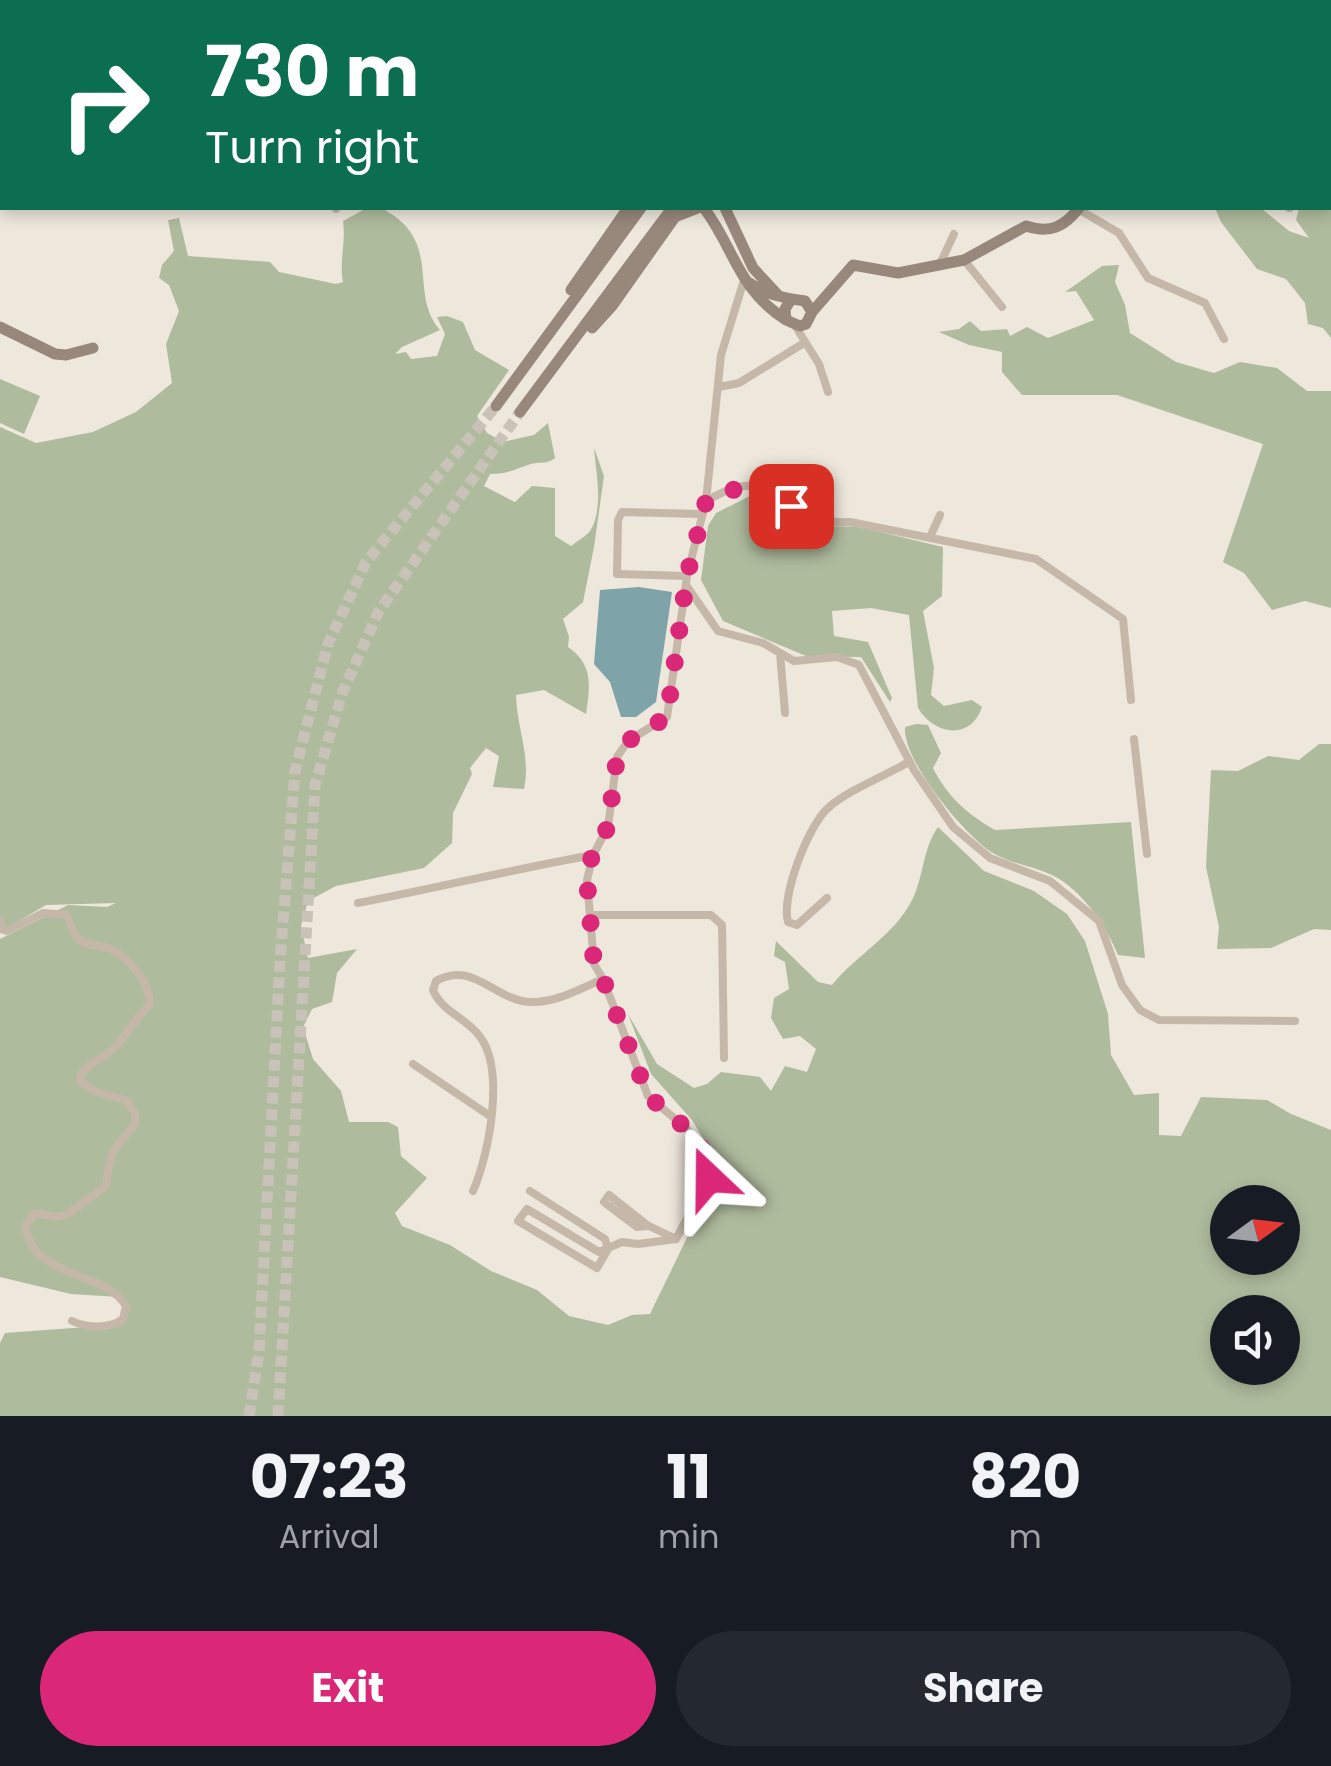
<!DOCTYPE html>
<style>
body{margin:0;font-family:Poppins,sans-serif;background:#242831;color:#f1f3f6;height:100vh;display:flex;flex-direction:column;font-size:38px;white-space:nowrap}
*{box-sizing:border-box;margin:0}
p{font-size:32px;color:#9ea1a6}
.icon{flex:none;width:55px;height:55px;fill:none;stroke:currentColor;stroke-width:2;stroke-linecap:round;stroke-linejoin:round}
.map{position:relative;height:1416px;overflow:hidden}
.panel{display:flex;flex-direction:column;background:#171b24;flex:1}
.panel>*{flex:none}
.hud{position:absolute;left:0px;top:0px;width:1332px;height:210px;box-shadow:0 5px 15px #0003;background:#0b6e4f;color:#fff;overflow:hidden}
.needle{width:65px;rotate:75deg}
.fabs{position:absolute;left:1210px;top:1185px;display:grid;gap:20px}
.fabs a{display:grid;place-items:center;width:90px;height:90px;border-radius:50%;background:#171b24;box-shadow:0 5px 15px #0003;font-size:50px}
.pin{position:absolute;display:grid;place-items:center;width:85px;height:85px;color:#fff;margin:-42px;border-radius:20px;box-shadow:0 5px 15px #0006}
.me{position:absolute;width:110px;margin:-55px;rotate:337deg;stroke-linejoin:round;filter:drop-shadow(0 0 8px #0008)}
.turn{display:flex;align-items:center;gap:35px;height:210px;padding:0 40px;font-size:45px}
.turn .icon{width:130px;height:130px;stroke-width:2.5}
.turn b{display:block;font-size:70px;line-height:85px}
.eta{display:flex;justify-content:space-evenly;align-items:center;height:170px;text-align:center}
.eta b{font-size:60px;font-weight:700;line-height:70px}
.action{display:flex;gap:20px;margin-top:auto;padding:20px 40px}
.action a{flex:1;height:115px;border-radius:60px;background:#db2777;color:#fff;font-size:40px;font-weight:700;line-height:115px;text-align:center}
.action a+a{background:#242831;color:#f1f3f6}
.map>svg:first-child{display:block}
.green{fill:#afbb9d;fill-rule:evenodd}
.water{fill:#7ea3a8}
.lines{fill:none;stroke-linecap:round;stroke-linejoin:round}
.stream{stroke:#7ea3a8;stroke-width:2.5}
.secondary-tunnel{stroke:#c9c2b8;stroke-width:11;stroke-dasharray:11 5.5;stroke-linecap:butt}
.street{stroke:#c5b8a9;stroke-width:8}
.secondary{stroke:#98877b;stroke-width:11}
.route{stroke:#db2777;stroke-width:18;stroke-dasharray:0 32.4}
</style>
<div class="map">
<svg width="1331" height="1416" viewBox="0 0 1331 1416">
<rect width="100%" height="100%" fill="#eee7dc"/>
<path class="green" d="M663,0H1066L663,2Z
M1331,76V338L1323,328L1308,324L1305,303L1286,279L1257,269L1221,222L1215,208H1261L1289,231L1309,238L1296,220L1299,208H1330Z
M381,208C445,240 407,293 440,330L402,347L395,354L406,352L411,359L437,356L445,334L437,317L447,316L463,322L475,350L509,370L477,416L487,433L503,442L534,435L548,423L555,458C545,465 542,461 531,464C515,469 508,474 490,474L484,486L515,502L532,486L555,488V536L571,546C576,542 586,536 590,531C604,510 596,472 594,448L604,476L594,547L583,602L563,619L569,637L568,647C594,665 590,687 586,714L544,690L516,695C517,730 531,756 524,789L493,787L499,756L486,748L470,768L472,774L453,813L452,843L424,868L336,886L308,901L301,926L308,958L357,949L337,973L332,1002L312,1009L303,1027L313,1059L341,1091L349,1122H388L398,1127L401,1156L427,1178L395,1213L402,1226L450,1245L491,1271L537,1290L569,1316L608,1325L632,1315L650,1314L714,1182L710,1150L692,1120L651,1074L628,1014L657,1064L694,1088L707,1084L721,1072L760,1077L771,1091L785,1066L807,1072L816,1049L800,1036L783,1039L771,1018L774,998L789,989L785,962L774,956L776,941L818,982L832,985C856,955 894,936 912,900C924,876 922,850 938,827L984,871L1034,891L1067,914L1085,941L1108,1014L1111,1055L1134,1095L1159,1093V1135L1181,1136L1201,1097L1267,1100L1291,1114L1331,1130V1416H0V1343L5,1333L114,1325L126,1312L119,1297L71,1294L0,1277V939L68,905L107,907L116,903L46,905L0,932V427L36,443L93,432L136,412L172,383L166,344L179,311L169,285L159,278L162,265L174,251L168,220L179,218L188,256L270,262L279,272L336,284L343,282C339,261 346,243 343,221L363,210ZM1228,1202H1282V1258H1228ZM1228,1312H1282V1368H1228Z
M1119,265L1115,282L1125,305L1130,333L1176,362L1214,373L1240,362L1277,368L1307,391H1331V608L1305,601L1272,610L1244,573L1223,562L1263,444L1117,395H1022L1002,372V352L969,345L939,332L959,329L970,321L981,331L1007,329L1010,336L1027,327L1048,338L1094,320L1076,291L1065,292L1102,266Z
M0,379L40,396L24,434L0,423Z
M756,493L766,497L779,508L831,526L859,527L943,547L942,596L923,611L934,668L931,695L944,706L972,700L982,707C971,741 934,735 918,708L909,615L871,608L832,611L834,636L868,642L892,698L890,702L861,657L806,656L723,621L701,580L708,526L716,513Z
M916,724L928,725L941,753L933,768C947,796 967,814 995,830L1131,822L1145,958L1118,955C1107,929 1091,904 1069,886C1048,867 1015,867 991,852C964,834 902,760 905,727Z
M1319,744H1331V930L1314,929L1271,948L1217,949L1219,927L1206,867L1211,770L1238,771L1268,756L1299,760Z"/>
<path class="water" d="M639,587L672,592L656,702L636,717H621L610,682L594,664L600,590Z"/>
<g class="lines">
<path class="stream" d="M371,0L374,2
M833,208H834"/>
<path class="secondary-tunnel" d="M788,2L790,0
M827,2L829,0
M249,1416L259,1352L280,961L295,771L328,644L366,562L496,406
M278,1416L315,785L343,691L379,611L520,412"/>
<path class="street" d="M244,2L245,0
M567,2L569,0
M1229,2L1230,0
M1284,2L1291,0
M0,96L2,98
M336,208V209
M1289,208H1290
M1078,209L1119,233L1148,278L1205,303L1224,339
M964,260L1002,307
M940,264L954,234
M794,324L819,364L828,392
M719,387L739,383L804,343
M706,501C718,495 730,487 744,486C766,484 779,498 795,508C813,520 830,523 850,522L1036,559L1123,619L1131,700
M930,537L940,515
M687,576L617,574L618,520L622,512L701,514
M686,585L718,631L763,643L794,661L837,657L859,665L914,770L953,827L990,858L1050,881L1099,921L1122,985L1140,1010L1159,1020L1295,1021
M780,653L785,713
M1134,739L1147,854
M827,898L797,925L788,922C781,896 808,826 828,808C845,792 888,774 909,762
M358,903C437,888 514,869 593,855
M590,915H711L722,925L724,1058
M0,920L1,929L7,931L43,913L67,915C70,922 72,931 77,937C85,946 98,945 108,948C128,956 153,985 149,1006C133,1019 127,1037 112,1050C101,1060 87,1063 80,1076L81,1082L96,1092L126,1100L135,1113V1124C111,1154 111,1147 106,1186L68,1214L57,1217L35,1213L26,1225C29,1278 105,1270 126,1306L123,1319C110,1329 87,1328 72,1321
M413,1064L490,1116
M473,1191C489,1155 507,1065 477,1033C463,1017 441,1010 433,990L436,981C473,960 494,1000 530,1002C556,1003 579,989 603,979
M530,1191L605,1239L608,1249
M609,1195L604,1202L637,1227L647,1226
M676,1239L709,1178V1158L687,1129L648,1096L603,979L594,964L587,880L593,855L608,827L617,757L628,741L667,717L687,576L706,501L721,355L744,280
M608,1249L597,1268L518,1221L527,1209L599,1252L622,1242L638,1244L676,1239L647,1225L609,1195"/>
<path class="secondary" d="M411,0L415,2
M1330,33L1331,32
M704,208C736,251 737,288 786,320
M725,208L753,268L777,294
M748,282C768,295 783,298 805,301L812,312L806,324L800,326L786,320L785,309L790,301
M571,290L628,208
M812,312L853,265L898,273L964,260L1026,226C1050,234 1064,227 1079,208
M0,327L55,354L66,355L93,348
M592,328L612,306L675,217L698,208
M496,406L641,208
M520,412L672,208"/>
</g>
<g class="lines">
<path class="route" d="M709,1178V1158L687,1129L648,1096L603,979L594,964L587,880L592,855L608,827L617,757L628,741L667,717L687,576L706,501C738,485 762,479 791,506"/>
</g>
</svg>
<div class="fabs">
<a><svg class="needle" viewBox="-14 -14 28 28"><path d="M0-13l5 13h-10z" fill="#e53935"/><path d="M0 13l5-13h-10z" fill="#9ea1a6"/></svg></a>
<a><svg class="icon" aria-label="sound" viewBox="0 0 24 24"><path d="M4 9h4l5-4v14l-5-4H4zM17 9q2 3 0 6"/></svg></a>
</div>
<div class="pin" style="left:791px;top:506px;background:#d93025"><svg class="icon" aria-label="arrive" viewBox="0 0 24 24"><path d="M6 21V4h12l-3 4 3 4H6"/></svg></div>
<svg class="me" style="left:709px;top:1178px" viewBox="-20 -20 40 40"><path d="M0-17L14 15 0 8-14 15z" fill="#db2777" stroke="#fff" stroke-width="4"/></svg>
<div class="hud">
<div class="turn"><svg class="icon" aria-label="right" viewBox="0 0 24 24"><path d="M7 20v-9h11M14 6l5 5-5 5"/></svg><div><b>730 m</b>Turn right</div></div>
</div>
</div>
<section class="panel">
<div class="eta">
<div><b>07:23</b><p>Arrival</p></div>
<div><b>11</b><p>min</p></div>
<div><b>820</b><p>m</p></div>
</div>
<div class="action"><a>Exit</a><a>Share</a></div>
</section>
